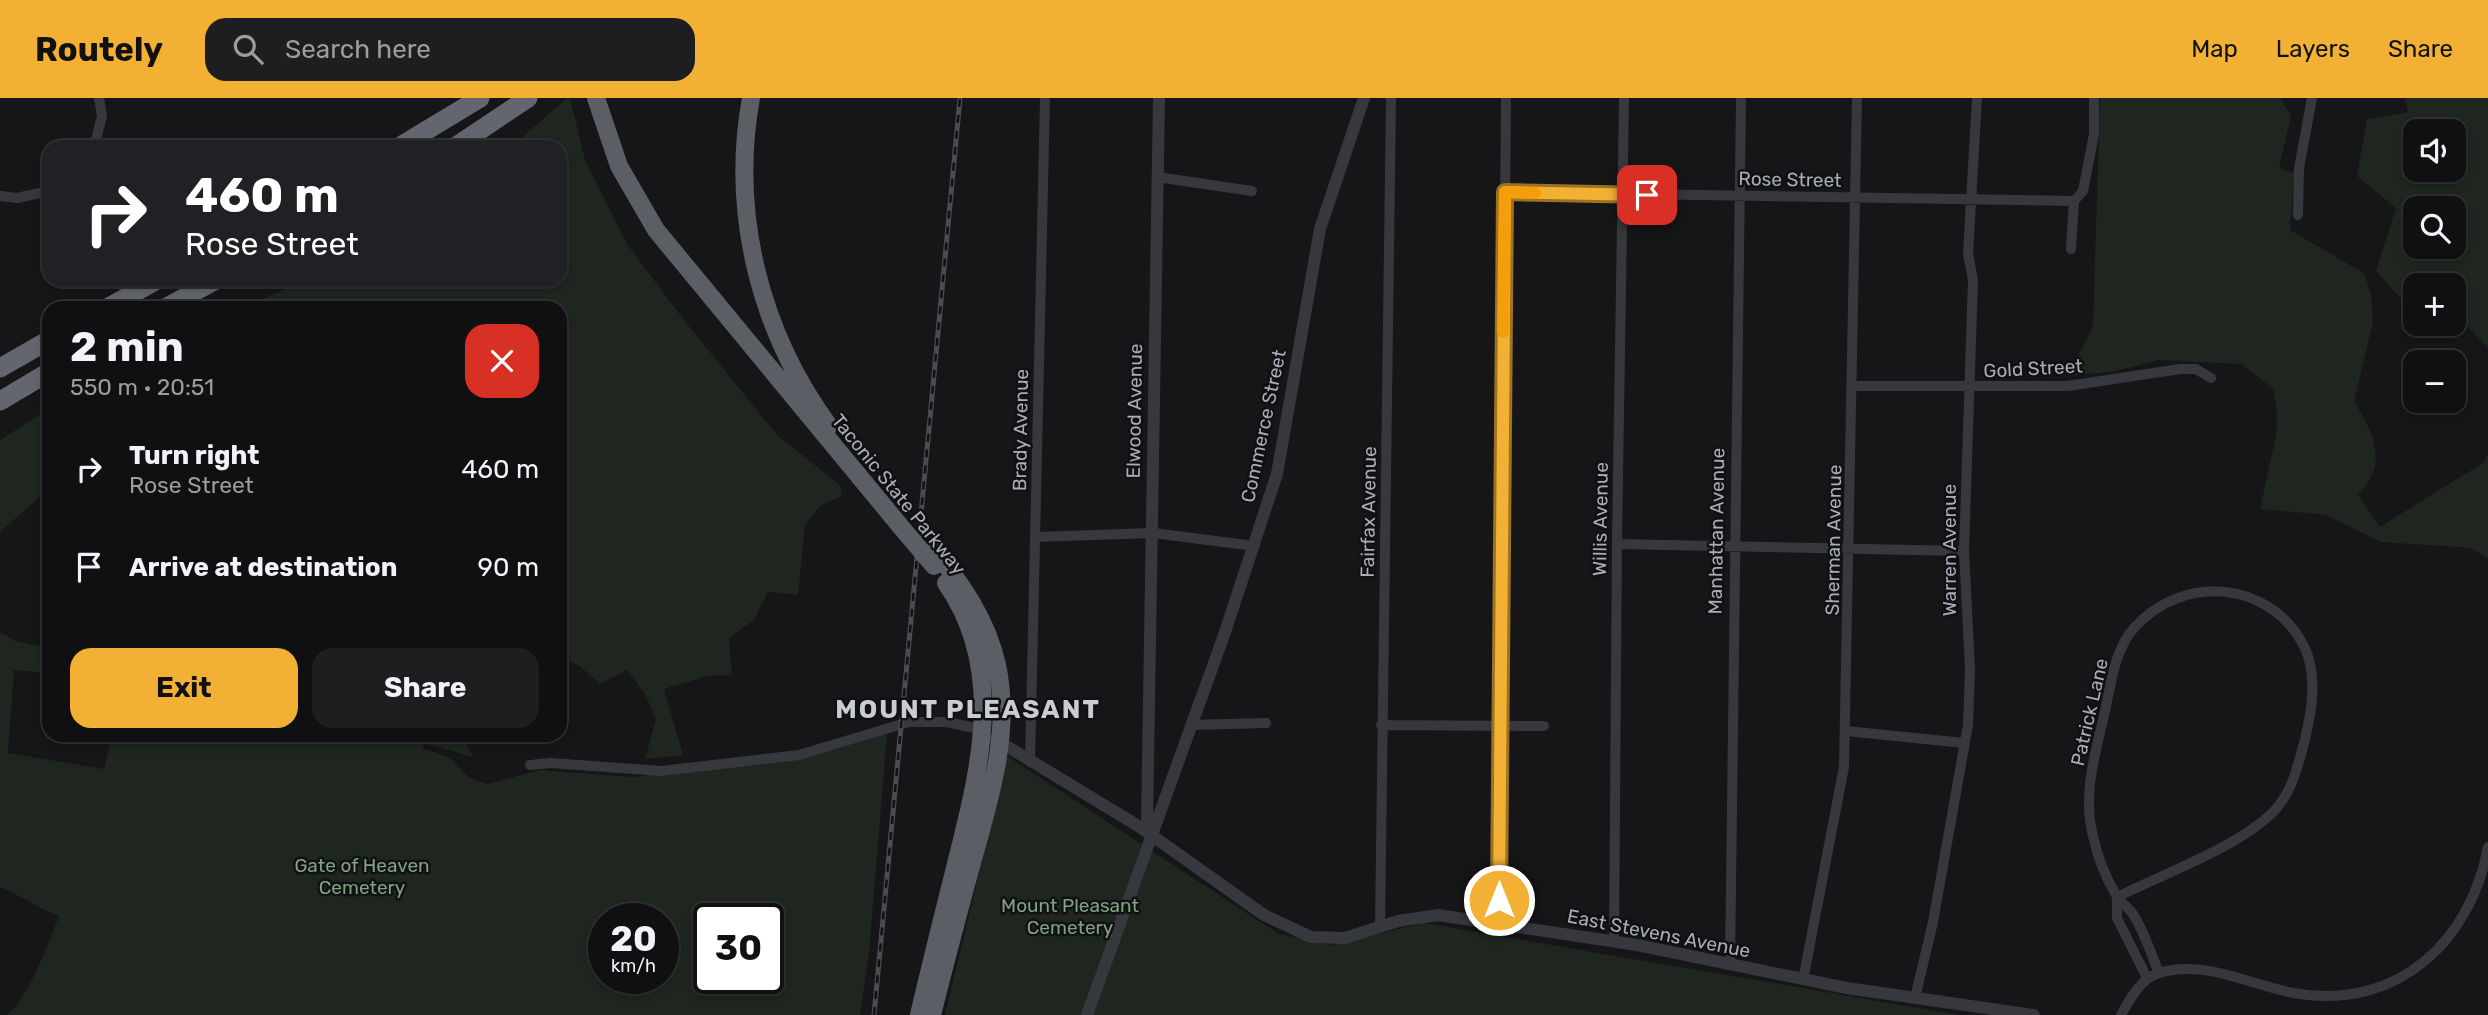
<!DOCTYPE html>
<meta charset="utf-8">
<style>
body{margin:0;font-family:Rubik,sans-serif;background:#1e1e20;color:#f1f3f6;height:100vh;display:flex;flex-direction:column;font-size:26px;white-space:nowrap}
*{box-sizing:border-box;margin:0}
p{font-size:23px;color:#9c9d9f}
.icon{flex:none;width:38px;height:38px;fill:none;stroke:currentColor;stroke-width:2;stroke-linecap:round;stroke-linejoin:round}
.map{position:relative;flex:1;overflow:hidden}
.drawer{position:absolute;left:42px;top:203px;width:525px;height:441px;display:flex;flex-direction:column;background:#101012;border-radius:21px;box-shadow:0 4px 10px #0003,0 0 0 2px #303032}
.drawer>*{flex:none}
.hud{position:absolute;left:42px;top:42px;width:525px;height:147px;border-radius:21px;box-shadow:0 4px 10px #0003,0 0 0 2px #303032;background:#202124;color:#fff;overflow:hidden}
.buttons{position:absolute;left:2403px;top:21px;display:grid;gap:14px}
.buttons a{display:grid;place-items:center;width:63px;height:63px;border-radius:14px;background:#101012;box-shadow:0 4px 10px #0003,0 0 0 2px #303032;font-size:35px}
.speed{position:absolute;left:588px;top:805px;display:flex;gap:14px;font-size:35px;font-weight:700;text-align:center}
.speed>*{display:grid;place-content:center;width:91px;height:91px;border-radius:50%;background:#101012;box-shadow:0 4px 10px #0003,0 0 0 2px #303032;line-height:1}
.speed small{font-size:18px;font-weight:400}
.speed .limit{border:4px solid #111;border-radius:10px;background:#fff;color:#111}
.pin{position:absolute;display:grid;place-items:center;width:60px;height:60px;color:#fff;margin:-30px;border-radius:14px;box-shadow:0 4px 10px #0006}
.me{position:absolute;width:77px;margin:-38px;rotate:0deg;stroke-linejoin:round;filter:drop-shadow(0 0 5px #0008)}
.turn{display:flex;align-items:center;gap:24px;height:147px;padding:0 28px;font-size:32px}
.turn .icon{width:91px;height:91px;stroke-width:2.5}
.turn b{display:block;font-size:49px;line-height:60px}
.round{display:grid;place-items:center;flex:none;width:74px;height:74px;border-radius:21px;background:#1e1e20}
.summary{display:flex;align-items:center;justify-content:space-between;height:119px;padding:0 28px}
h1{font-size:42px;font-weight:700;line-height:52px}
.cta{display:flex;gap:14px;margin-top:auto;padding:14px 28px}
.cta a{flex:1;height:80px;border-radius:21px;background:#f2b134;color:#111;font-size:28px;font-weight:700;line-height:80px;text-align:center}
.cta a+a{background:#1e1e20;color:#f1f3f6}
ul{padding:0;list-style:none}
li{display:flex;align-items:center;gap:21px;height:98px;padding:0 28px}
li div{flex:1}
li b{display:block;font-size:26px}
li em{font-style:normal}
header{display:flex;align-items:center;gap:42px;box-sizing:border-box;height:98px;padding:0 35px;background:#f2b134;color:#111}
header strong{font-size:33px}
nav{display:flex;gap:38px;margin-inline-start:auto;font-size:24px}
.search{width:490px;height:63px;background:#1e1e20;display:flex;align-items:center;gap:18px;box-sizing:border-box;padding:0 24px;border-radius:21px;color:#9c9d9f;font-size:26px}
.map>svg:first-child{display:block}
.green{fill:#1e261f;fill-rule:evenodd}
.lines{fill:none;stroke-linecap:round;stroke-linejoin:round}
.minor{stroke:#37383d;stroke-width:10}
.tertiary{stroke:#37383d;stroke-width:12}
.trunk{stroke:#5b5e65;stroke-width:18}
.motorway{stroke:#63666e;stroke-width:19}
.rail-casing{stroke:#4a4c52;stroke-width:5}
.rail{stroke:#111113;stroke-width:2.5;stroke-dasharray:8;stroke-linecap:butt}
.trunk-bridge{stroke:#5b5e65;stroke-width:18}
.route-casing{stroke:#9d7322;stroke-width:18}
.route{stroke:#f2b134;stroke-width:12}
.slow{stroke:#f59e0b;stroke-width:12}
.labels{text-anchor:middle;stroke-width:5;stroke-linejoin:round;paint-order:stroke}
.street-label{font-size:19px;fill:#a8adb8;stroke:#111113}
.park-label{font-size:19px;fill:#7fa381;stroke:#111113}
.district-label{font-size:26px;font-weight:bold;letter-spacing:2px;fill:#c9ccd4;stroke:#111113}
</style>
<header>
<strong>Routely</strong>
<div class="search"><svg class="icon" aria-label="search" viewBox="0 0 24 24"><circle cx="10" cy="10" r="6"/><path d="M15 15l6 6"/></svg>Search here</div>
<nav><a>Map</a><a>Layers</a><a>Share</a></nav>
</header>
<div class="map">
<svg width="2488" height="917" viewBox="0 0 2488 917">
<rect width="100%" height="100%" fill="#161618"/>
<path class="green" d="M567,0H570L585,62L627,146L687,226L778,338L840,387L842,398L820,408L805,427L798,497L768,494L754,522L729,540L732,577L707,578L664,591L683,657L645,661L656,621L646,598L627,572L600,586L581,569L560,558V210H242L288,190L324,182H560V49H507L519,42Z
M2100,0H2280L2291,18L2279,70L2294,75L2290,132L2364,175L2371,196L2373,224L2354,303C2374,336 2389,366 2358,397L2380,429L2483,365L2488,356V461L2472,450L2381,444L2326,417L2260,411L2277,333V310L2273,291L2242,266L2158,262L2112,274L2068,278L2093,229Z
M2405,0H2488V249L2465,226L2454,224V187H2415V216L2376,173L2396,110L2357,78L2367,21L2408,14ZM2454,33V72H2415V33ZM2454,110V149H2415V110Z
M49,311V391L0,434V342Z
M0,534L15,543L49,550V575L14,572L8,655L104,671L112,637H462L473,659L424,645L422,650L450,660L469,680L487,686L540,672L632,679L668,675L817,657L887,636L869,854L860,917H6C27,905 50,841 59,818C38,811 21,797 0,789ZM604,821H663V880H604ZM709,821H768V880H709Z
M1007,658L1279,836L1331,847L1424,825L1959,917H945Z"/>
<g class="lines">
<path class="minor" d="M94,49L102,18L99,0
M1157,79L1252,93
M1505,94L2074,103
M0,98L17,100L49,93
M2298,117L2299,70L2312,0
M2071,151L2074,103L2083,93L2094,36V0
M1853,288H2068L2180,271H2196L2211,280
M1035,439L1153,435L1255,448
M1617,446L1964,453
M1190,627L1266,625
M1381,627L1544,628
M1846,633L1965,645
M1030,664L1045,0
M530,667L551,665L661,673L799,657L909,624H947L983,632
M2117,799C2163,776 2239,749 2274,713C2293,693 2298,667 2305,641C2312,612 2318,577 2304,548C2270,482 2183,476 2135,529C2115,550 2111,585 2105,613C2096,654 2082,695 2093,738C2097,757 2106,780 2116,797C2120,804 2128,809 2133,816C2144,833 2151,856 2159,875
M2117,799V820L2147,880
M1499,827L1506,0
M1380,829L1391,0
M1614,843L1617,442L1624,0
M1730,867L1741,0
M1803,882L1844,669L1857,0
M1915,900L1933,824L1968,627L1970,571L1964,453L1973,182L1968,156L1977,0
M2121,917C2130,901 2141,880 2159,875C2206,860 2255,890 2300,896C2399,911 2471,842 2488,749"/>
<path class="tertiary" d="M995,641L1140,729L1264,817L1311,839L1345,840L1398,823L1438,817L1637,847L1847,890L2034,917
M1152,737L1147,724L1159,0
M1087,917L1224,537L1277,376L1320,131L1364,0"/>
<path class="trunk" d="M596,0L619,68L656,132L901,429
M751,0C730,115 760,234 829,328
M919,917C931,865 944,814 957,762C980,669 1006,571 946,485
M932,917C944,869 957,820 970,772C988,706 1012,636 997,567C987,522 962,486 933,451"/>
<path class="motorway" d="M399,49L480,0
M455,49L528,0
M107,210L157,182
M165,210L216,182
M0,270L49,242
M0,303L49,274"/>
<g class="rail-casing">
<path id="rail" d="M874,917L960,0"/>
</g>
<use href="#rail" class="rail"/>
<path class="trunk-bridge" d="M901,429L934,468"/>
</g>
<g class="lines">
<g class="route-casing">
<path id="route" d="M1499,802L1505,94L1647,97"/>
</g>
<use href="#route" class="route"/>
<path class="slow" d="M1503,234L1505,94L1535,95"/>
</g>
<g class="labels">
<g class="street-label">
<text transform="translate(1790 81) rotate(1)" y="7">Rose Street</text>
<text transform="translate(2033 270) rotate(-3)" y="7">Gold Street</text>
<text transform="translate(1134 313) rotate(-89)" y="7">Elwood Avenue</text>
<text transform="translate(1263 328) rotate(-78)" y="7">Commerce Street</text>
<text transform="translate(1020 332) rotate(-89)" y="7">Brady Avenue</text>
<text transform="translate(899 396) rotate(51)" y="7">Taconic State Parkway</text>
<text transform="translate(1368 414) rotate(-89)" y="7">Fairfax Avenue</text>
<text transform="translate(1600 421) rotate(-89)" y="7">Willis Avenue</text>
<text transform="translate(1716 433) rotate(-89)" y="7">Manhattan Avenue</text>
<text transform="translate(1833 442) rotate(-89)" y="7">Sherman Avenue</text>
<text transform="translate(1949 452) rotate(-90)" y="7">Warren Avenue</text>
<text transform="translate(2089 614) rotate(-77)" y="7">Patrick Lane</text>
<text transform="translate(1659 835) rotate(11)" y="7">East Stevens Avenue</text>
</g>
<g class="park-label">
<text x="362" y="774">Gate of Heaven<tspan x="362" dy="22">Cemetery</tspan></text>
<text x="1070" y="814">Mount Pleasant<tspan x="1070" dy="22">Cemetery</tspan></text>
</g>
<g class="district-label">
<text x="968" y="620">MOUNT PLEASANT</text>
</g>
</g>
</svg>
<div class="buttons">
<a><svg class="icon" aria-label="sound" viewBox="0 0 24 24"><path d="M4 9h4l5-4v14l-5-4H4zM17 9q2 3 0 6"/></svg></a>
<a><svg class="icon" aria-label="search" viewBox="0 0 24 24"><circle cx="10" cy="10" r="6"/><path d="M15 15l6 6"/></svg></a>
<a>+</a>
<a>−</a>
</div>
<div class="speed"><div>20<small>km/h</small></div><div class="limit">30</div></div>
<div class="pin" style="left:1647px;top:97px;background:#d93025"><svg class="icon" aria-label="arrive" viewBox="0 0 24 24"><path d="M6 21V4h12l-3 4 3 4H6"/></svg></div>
<svg class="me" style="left:1499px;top:802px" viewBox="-20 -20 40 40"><circle r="17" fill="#f2b134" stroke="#fff" stroke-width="3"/><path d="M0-11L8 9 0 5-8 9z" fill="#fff"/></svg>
<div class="hud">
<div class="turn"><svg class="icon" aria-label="right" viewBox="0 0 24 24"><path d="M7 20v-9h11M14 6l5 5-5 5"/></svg><div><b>460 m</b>Rose Street</div></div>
</div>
<section class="drawer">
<div class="summary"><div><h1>2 min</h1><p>550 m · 20:51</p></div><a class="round" style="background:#d93025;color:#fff"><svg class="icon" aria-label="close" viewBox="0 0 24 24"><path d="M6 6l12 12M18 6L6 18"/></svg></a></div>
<ul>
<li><svg class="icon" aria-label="right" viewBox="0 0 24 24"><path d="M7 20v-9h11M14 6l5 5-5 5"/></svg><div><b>Turn right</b><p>Rose Street</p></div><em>460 m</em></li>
<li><svg class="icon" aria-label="arrive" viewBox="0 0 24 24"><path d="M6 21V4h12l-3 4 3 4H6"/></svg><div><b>Arrive at destination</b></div><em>90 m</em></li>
</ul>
<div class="cta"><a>Exit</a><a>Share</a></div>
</section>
</div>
